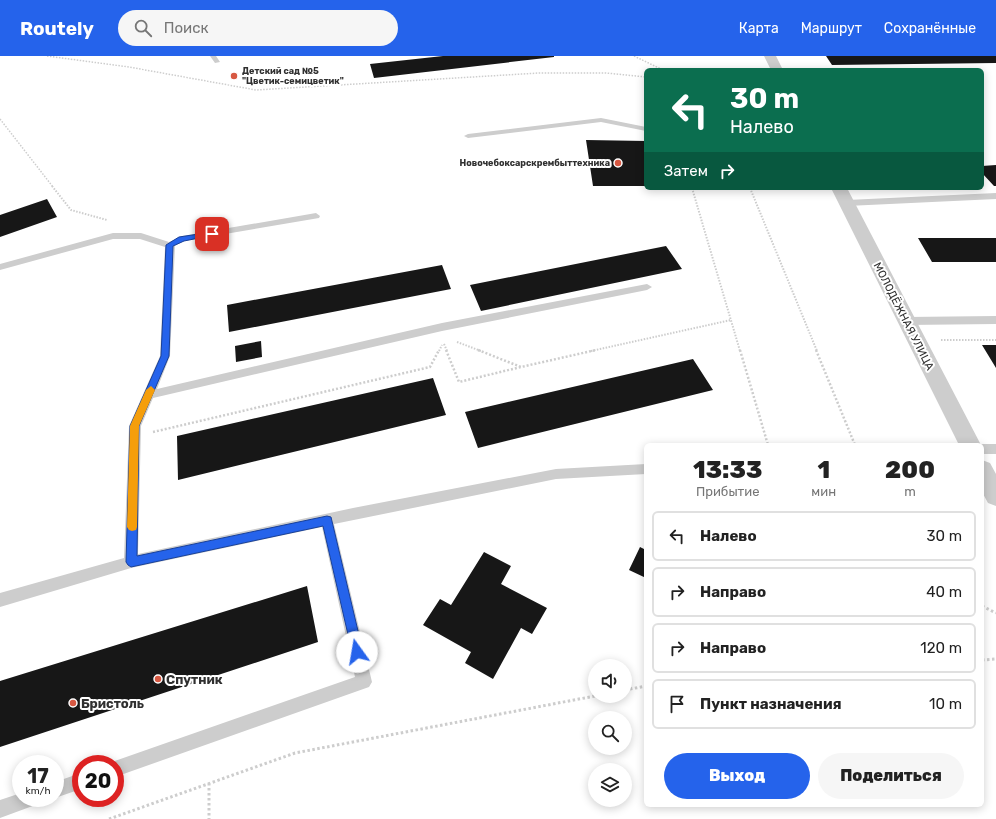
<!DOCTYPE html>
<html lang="ru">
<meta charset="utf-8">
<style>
body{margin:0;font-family:Rubik,sans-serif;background:#f6f6f6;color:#222;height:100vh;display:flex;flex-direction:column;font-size:15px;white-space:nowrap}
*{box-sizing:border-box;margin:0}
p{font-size:13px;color:#767676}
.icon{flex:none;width:22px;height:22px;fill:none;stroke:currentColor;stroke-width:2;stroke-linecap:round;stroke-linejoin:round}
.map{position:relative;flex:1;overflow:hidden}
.sheet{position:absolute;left:644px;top:387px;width:340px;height:364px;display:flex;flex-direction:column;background:#fff;border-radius:6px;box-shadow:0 2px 10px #0003}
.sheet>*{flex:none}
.hud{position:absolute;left:644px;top:12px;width:340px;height:122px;border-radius:6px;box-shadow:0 2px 10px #0003;background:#0b6e4f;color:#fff;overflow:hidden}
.controls{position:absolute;left:588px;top:603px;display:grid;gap:8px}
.controls a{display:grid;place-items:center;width:44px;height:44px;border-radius:50%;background:#fff;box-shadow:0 2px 10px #0003;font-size:20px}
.speed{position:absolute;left:12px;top:699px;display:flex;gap:8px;font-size:20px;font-weight:700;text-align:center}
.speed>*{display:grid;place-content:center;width:52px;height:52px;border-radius:50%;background:#fff;box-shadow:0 2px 10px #0003;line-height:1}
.speed small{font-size:10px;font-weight:400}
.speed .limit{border:6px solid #d22;background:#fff;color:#111}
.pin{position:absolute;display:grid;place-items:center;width:34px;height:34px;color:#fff;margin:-17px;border-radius:8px;box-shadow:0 2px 6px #0006}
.me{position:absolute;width:44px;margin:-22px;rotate:347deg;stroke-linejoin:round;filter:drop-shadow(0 0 3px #0008)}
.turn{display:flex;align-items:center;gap:14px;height:84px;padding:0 20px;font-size:18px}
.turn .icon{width:52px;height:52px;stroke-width:2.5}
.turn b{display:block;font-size:28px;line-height:34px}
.then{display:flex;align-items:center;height:38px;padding:0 20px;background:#0003;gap:8px;font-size:15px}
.eta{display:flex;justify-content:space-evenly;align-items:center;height:68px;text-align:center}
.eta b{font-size:24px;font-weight:800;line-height:28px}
.primary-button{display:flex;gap:8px;margin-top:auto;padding:8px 20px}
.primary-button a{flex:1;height:46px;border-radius:24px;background:#2563eb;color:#fff;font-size:16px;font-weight:800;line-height:46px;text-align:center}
.primary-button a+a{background:#f6f6f6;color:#222}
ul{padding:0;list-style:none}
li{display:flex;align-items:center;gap:12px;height:50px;margin:0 8px 6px;padding:0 12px;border:2px solid #e0e0e0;border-radius:6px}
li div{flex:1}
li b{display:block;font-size:15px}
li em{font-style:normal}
header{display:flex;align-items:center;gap:24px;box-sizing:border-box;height:56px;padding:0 20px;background:#2563eb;color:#fff}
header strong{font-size:19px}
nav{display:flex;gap:22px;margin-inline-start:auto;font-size:14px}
.search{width:280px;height:36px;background:#f6f6f6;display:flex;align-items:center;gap:10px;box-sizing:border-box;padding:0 14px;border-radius:22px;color:#767676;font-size:15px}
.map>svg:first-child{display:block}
.building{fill:#171717}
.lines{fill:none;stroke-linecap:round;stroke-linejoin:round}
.path-far3{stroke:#cdcdcd;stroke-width:1.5;stroke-dasharray:1.5 1.5;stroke-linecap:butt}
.path-far2{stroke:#cdcdcd;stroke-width:2;stroke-dasharray:1.5 1.5;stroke-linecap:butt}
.path-far1{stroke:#cdcdcd;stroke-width:2.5;stroke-dasharray:2 2;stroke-linecap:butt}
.path{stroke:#cdcdcd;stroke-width:3;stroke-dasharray:2.5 2.5;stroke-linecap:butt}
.service{fill:#cdcdcd;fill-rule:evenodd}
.tertiary{fill:#cdcdcd;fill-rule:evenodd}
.route{fill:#2563eb;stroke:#184099}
.slow{fill:#f59e0b}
.poi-dot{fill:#d75842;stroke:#fff;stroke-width:1.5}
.labels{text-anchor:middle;stroke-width:4;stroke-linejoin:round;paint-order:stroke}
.far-poi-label{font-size:9px;font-weight:bold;fill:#303030;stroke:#fff;text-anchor:start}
.street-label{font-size:11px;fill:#303030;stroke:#fff}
.near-poi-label{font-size:13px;font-weight:bold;fill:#303030;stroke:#fff;text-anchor:start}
</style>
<header>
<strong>Routely</strong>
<div class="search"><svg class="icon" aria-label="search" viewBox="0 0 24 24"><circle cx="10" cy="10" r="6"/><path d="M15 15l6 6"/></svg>Поиск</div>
<nav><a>Карта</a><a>Маршрут</a><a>Сохранённые</a></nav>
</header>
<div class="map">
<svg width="996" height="763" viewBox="0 0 996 763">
<rect width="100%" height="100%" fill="#fff"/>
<path class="building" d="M443,0H554V1L374,22L370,8Z
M826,0H996V7L832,9Z
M586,84L646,85V130H593Z
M996,109V130H994L982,117V110Z
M47,143L57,161L0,181V159Z
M918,182H996V206H932Z
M666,190L682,213L481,255L470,229Z
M442,209L451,233L229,276L227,249Z
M261,285L262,301L236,306L235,290Z
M982,289H996V312Z
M693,303L713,334L478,392L465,356Z
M433,322L446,359L178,424L177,380Z
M640,491L646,494V522L629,514Z
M484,496L511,510L501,528L547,552L532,578L521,572L493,623L465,607L471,596L423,569L440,543L451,549Z
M307,530L318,586L0,691V625Z"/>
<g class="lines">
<path class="path-far3" d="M47,0L129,11L256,34L539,17H606L646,21
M634,0L663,14
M0,63L53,131"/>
<path class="path-far2" d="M52,130L71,154L107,164
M692,132L740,295
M750,132L817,295
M941,284H996
M457,286L481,295
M444,288L447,295
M439,295L442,289
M591,295L731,264"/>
<path class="path-far1" d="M446,294L459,326L521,311
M478,294L521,311L596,294
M740,294L768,389
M816,294L855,389
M153,376L430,311L439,294"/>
<path class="path" d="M982,550L996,557
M982,604L996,603
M625,634L646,630
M209,727V763
M109,763L295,697L595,640"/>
<path class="service" d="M210,0H216L220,6L215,7Z
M601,62L646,71V75L601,66L468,82L464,80L468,78Z
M996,137V143L847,150L843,147L847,144Z
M316,157L320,160L319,162L184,185L175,190L170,300L157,333L442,267L647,228L652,231L647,234L442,275L153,342L141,370L138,498L353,452L556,413L646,408V418L556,423L334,468L372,626L369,631L115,721V708L109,707L355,621L322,471L131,512L0,551V537L124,502L129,370L160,300L165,191L140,183H113L0,214V208L113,177H141L169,186L182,180Z
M996,260V268L907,269L903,268L902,265L903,262L907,261Z
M982,388H996V398H982V389H979Z
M81,717V733L55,742H54L55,726Z
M21,737V742H40L38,748L0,762V744Z"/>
<path class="tertiary" d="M764,0H776L783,14H771Z
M831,132H847L981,389H959Z
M982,404L990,407L996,418V450L988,447L982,436Z"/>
</g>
<path class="route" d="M212,176H214V179L184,185L173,190L169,300L139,370L137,500L327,460L331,461L363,596L361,601L357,602L353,601L352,596L323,470L131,511L128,509L126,506L130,370L161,300L166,189L179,181Z"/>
<path class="slow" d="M151,330L155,334L139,370L137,471L136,474L132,475L129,474L127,471L130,370L146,334Z"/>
<g class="poi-dot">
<circle cx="234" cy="20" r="4"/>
<circle cx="618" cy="107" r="4"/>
<circle cx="158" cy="623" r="4"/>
<circle cx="73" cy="647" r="4"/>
</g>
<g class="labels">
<g class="far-poi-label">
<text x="242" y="18">Детский сад №5<tspan x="242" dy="10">"Цветик-семицветик"</tspan></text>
<text x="610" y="110" text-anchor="end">Новочебоксарскрембыттехника</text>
</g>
<g class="street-label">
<text transform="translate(904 260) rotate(63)" y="4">МОЛОДЁЖНАЯ УЛИЦА</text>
</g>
<g class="near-poi-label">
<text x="166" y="628">Спутник</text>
<text x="81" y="652">Бристоль</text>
</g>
</g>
</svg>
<div class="controls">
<a><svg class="icon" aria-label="sound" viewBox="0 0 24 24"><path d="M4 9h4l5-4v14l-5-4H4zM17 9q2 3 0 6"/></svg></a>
<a><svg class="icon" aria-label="search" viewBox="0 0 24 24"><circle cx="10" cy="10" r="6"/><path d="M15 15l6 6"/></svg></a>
<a><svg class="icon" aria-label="layers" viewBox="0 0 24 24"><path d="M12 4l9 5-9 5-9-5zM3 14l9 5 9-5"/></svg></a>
</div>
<div class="speed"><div>17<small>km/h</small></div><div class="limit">20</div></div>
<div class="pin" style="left:212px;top:178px;background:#d93025"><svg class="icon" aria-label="arrive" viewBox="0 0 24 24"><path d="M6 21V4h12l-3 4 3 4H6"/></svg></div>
<svg class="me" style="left:357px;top:596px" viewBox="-20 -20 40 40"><circle r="19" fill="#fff"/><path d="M0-13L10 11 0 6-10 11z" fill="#2563eb"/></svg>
<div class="hud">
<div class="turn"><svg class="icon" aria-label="left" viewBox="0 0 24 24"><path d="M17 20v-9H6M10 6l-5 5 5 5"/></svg><div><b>30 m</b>Налево</div></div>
<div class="then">Затем<svg class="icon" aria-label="right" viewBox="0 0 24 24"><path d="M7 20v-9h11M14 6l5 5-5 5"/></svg></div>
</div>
<section class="sheet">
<div class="eta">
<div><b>13:33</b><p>Прибытие</p></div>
<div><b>1</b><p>мин</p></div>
<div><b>200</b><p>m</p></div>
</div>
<ul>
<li><svg class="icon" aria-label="left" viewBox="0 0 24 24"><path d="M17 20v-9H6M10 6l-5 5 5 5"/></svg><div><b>Налево</b></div><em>30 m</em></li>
<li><svg class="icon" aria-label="right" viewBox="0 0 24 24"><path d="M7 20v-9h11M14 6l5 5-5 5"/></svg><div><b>Направо</b></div><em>40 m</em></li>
<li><svg class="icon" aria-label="right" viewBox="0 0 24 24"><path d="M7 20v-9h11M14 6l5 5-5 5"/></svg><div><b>Направо</b></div><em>120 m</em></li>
<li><svg class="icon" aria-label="arrive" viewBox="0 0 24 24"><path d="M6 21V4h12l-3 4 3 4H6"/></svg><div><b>Пункт назначения</b></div><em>10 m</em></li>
</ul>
<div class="primary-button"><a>Выход</a><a>Поделиться</a></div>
</section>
</div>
